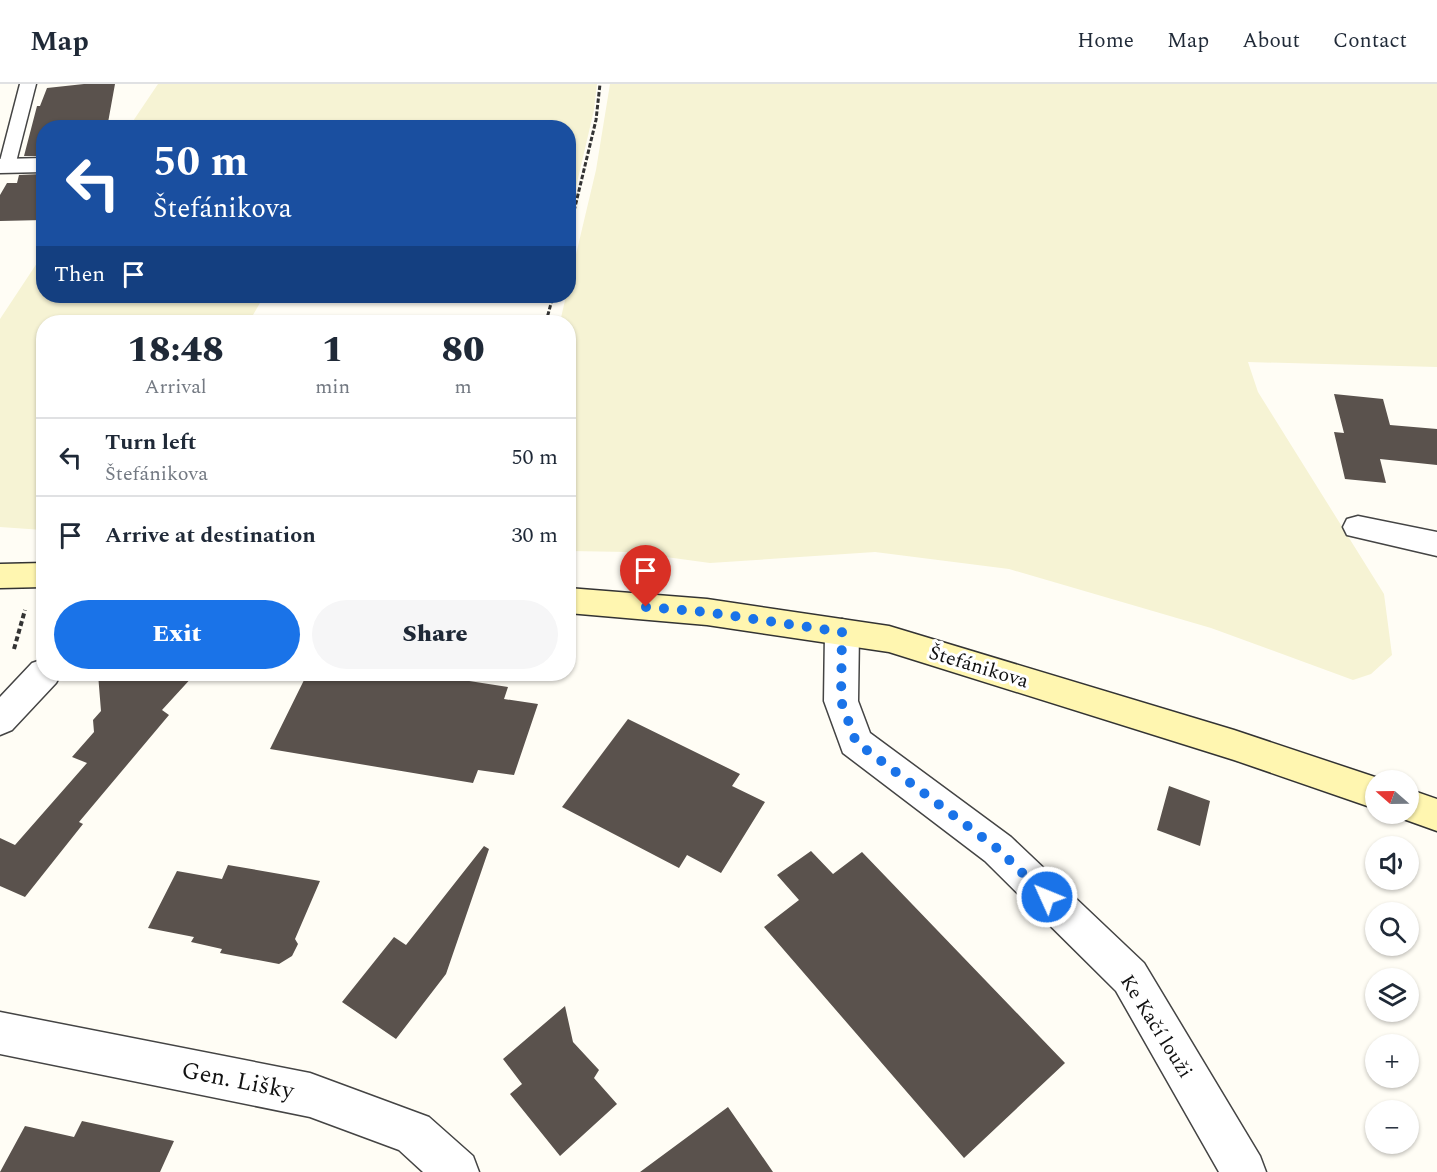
<!DOCTYPE html>
<meta charset="utf-8">
<style>
body{margin:0;font-family:Spectral,serif;background:#f6f6f7;color:#1f2937;height:100vh;display:flex;flex-direction:column;font-size:22px;white-space:nowrap}
*{box-sizing:border-box;margin:0}
p{font-size:20px;color:#747a83}
.icon{flex:none;width:33px;height:33px;fill:none;stroke:currentColor;stroke-width:2;stroke-linecap:round;stroke-linejoin:round}
.map{position:relative;flex:1;overflow:hidden}
.drawer{position:absolute;left:36px;top:231px;width:540px;height:366px;display:flex;flex-direction:column;background:#fff;border-radius:24px;box-shadow:0 2px 4px #0004}
.drawer>*{flex:none}
.banner{position:absolute;left:36px;top:36px;width:540px;height:183px;border-radius:24px;box-shadow:0 2px 4px #0004;background:#1a4fa0;color:#fff;overflow:hidden}
.needle{width:39px;rotate:290deg}
.tools{position:absolute;left:1365px;top:686px;display:grid;gap:12px}
.tools a{display:grid;place-items:center;width:54px;height:54px;border-radius:50%;background:#fff;box-shadow:0 2px 4px #0004;font-size:30px}
.pin{position:absolute;display:grid;place-items:center;width:51px;height:51px;color:#fff;margin:-62px -26px;border-radius:50% 50% 50% 0;rotate:-45deg;box-shadow:0 0 6px #0007}
.pin .icon{rotate:45deg}
.me{position:absolute;width:66px;margin:-33px;rotate:314deg;stroke-linejoin:round;filter:drop-shadow(0 0 4px #0008)}
.turn{display:flex;align-items:center;gap:21px;height:126px;padding:0 18px;font-size:27px}
.turn .icon{width:78px;height:78px;stroke-width:2.5}
.turn b{display:block;font-size:42px;line-height:51px}
.then{display:flex;align-items:center;height:57px;padding:0 18px;background:#0003;gap:12px;font-size:22px}
.eta{display:flex;justify-content:space-evenly;align-items:center;height:102px;text-align:center}
.eta b{font-size:36px;font-weight:800;line-height:42px}
.button{display:flex;gap:12px;margin-top:auto;padding:12px 18px}
.button a{flex:1;height:69px;border-radius:36px;background:#1a73e8;color:#fff;font-size:24px;font-weight:800;line-height:69px;text-align:center}
.button a+a{background:#f6f6f7;color:#1f2937}
ul{padding:0;list-style:none}
li{display:flex;align-items:center;gap:18px;height:78px;padding:0 18px;border-top:2px solid #e0e1e3}
li div{flex:1}
li b{display:block;font-size:22px}
li em{font-style:normal}
header{display:flex;align-items:center;gap:36px;box-sizing:border-box;height:84px;padding:0 30px;background:#fff;border-bottom:2px solid #e0e1e3}
header strong{font-size:28px}
nav{display:flex;gap:33px;margin-inline-start:auto;font-size:21px}
.map>svg:first-child{display:block}
.farmland{fill:#f6f3d4}
.building{fill:#5a524d}
.lines{fill:none;stroke-linecap:round;stroke-linejoin:round}
.lane-casing{stroke:#444;stroke-width:3}
.street-casing{stroke:#444;stroke-width:3}
.secondary-casing{stroke:#333;stroke-width:3}
.path-far1{stroke:#333;stroke-width:3;stroke-dasharray:4.5 2;stroke-linecap:butt}
.path{stroke:#333;stroke-width:4;stroke-dasharray:5 3;stroke-linecap:butt}
.lane{fill:#fff;fill-rule:evenodd}
.street{fill:#fff;fill-rule:evenodd}
.secondary{fill:#fff6b0;fill-rule:evenodd}
.route{stroke:#1a73e8;stroke-width:10;stroke-dasharray:0 18}
.labels{text-anchor:middle;stroke-width:6;stroke-linejoin:round;paint-order:stroke}
.street-label{font-size:20px;fill:#111;stroke:#fff}
.near-street-label{font-size:24px;fill:#111;stroke:#fff}
</style>
<header>
<strong>Map</strong>
<nav><a>Home</a><a>Map</a><a>About</a><a>Contact</a></nav>
</header>
<div class="map">
<svg width="1437" height="1088" viewBox="0 0 1437 1088">
<rect width="100%" height="100%" fill="#fffdf5"/>
<path class="farmland" d="M158,0H597L594,26L569,133L568,44L129,43Z
M610,0H1437V283L1248,278L1258,308L1384,510L1392,571L1371,590L1353,596L1211,544L1009,485L875,468L710,479L629,468L569,467L568,238H560L566,212H568L569,200L596,86Z
M43,170L44,212H264L249,238H44L43,446L0,443V235Z"/>
<path class="building" d="M84,0H115L107,44H44V72H24L37,22H40L47,4Z
M41,90L37,98H44V136L0,137V111L7,99H17L19,91Z
M1334,310L1383,315L1390,341L1437,345V381L1380,375L1386,399L1345,395L1334,348L1344,349Z
M98,590H195L162,626L169,631L79,738L83,740L25,813L0,802V754L15,761L87,679L72,673L94,648L93,636L101,627Z
M307,590H424L508,603L504,615L538,620L514,691L478,686L473,699L270,665Z
M628,635L740,690L732,702L765,718L721,789L687,771L679,784L562,723Z
M1169,702L1210,717L1200,762L1157,746Z
M484,762L489,765L446,890L396,955L342,918L394,853L406,861Z
M811,767L833,790L862,768L1065,979L964,1074L764,843L799,816L777,791Z
M228,781L320,797L295,855L298,860L292,872L279,880L220,869L222,865L191,858L194,853L148,844L177,787L222,795Z
M565,922L573,958L599,986L594,994L617,1020L560,1072L510,1010L522,1000L503,975Z
M728,1023L773,1088H640Z
M82,1037L174,1057L160,1088H0L25,1042L74,1053Z"/>
<g class="lines">
<g class="lane-casing">
<path id="lane" d="M20,0H36L15,82L7,87L1,86L0,77Z"/>
</g>
<g class="street-casing">
<path id="street" d="M44,74V88L0,89V75Z
M1358,432L1437,448V472L1347,451L1343,443L1347,435Z
M842,535L854,539L859,548L858,617L870,649L1011,753L1144,879L1260,1072L1266,1088H1219L1116,907L985,777L843,669L824,617L825,548L830,539Z
M44,575V590H61L56,599L12,646L0,651V613L32,579Z
M0,928L310,989L429,1033L473,1072L479,1088H423L399,1066L310,1033L0,970Z"/>
</g>
<g class="secondary-casing">
<path id="secondary" d="M44,479V503L0,504V480Z
M568,504L707,515L889,542L1234,646L1384,696H1376V725L1234,676L889,568L707,541L568,529Z
M1408,705L1437,715V747L1395,732L1393,729H1408Z"/>
</g>
<path class="path-far1" d="M568,152L596,36L600,0
M546,238L553,212"/>
<path class="path" d="M14,565L25,526"/>
<use href="#lane" class="lane"/>
<use href="#street" class="street"/>
<use href="#secondary" class="secondary"/>
</g>
<g class="lines">
<path class="route" d="M646,523L706,528L842,548L841,617L856,658L998,765L1047,813"/>
</g>
<g class="labels">
<g class="street-label">
<text transform="translate(979 582) rotate(17)" y="7">Štefánikova</text>
<text transform="translate(1157 942) rotate(58)" y="7">Ke Kačí louži</text>
</g>
<g class="near-street-label">
<text transform="translate(238 996) rotate(11)" y="8">Gen. Lišky</text>
</g>
</g>
</svg>
<div class="tools">
<a><svg class="needle" viewBox="-14 -14 28 28"><path d="M0-13l5 13h-10z" fill="#e53935"/><path d="M0 13l5-13h-10z" fill="#747a83"/></svg></a>
<a><svg class="icon" aria-label="sound" viewBox="0 0 24 24"><path d="M4 9h4l5-4v14l-5-4H4zM17 9q2 3 0 6"/></svg></a>
<a><svg class="icon" aria-label="search" viewBox="0 0 24 24"><circle cx="10" cy="10" r="6"/><path d="M15 15l6 6"/></svg></a>
<a><svg class="icon" aria-label="layers" viewBox="0 0 24 24"><path d="M12 4l9 5-9 5-9-5zM3 14l9 5 9-5"/></svg></a>
<a>+</a>
<a>−</a>
</div>
<div class="pin" style="left:646px;top:523px;background:#d93025"><svg class="icon" aria-label="arrive" viewBox="0 0 24 24"><path d="M6 21V4h12l-3 4 3 4H6"/></svg></div>
<svg class="me" style="left:1047px;top:813px" viewBox="-20 -20 40 40"><circle r="17" fill="#1a73e8" stroke="#fff" stroke-width="3"/><path d="M0-11L8 9 0 5-8 9z" fill="#fff"/></svg>
<div class="banner">
<div class="turn"><svg class="icon" aria-label="left" viewBox="0 0 24 24"><path d="M17 20v-9H6M10 6l-5 5 5 5"/></svg><div><b>50 m</b>Štefánikova</div></div>
<div class="then">Then<svg class="icon" aria-label="arrive" viewBox="0 0 24 24"><path d="M6 21V4h12l-3 4 3 4H6"/></svg></div>
</div>
<section class="drawer">
<div class="eta">
<div><b>18:48</b><p>Arrival</p></div>
<div><b>1</b><p>min</p></div>
<div><b>80</b><p>m</p></div>
</div>
<ul>
<li><svg class="icon" aria-label="left" viewBox="0 0 24 24"><path d="M17 20v-9H6M10 6l-5 5 5 5"/></svg><div><b>Turn left</b><p>Štefánikova</p></div><em>50 m</em></li>
<li><svg class="icon" aria-label="arrive" viewBox="0 0 24 24"><path d="M6 21V4h12l-3 4 3 4H6"/></svg><div><b>Arrive at destination</b></div><em>30 m</em></li>
</ul>
<div class="button"><a>Exit</a><a>Share</a></div>
</section>
</div>
